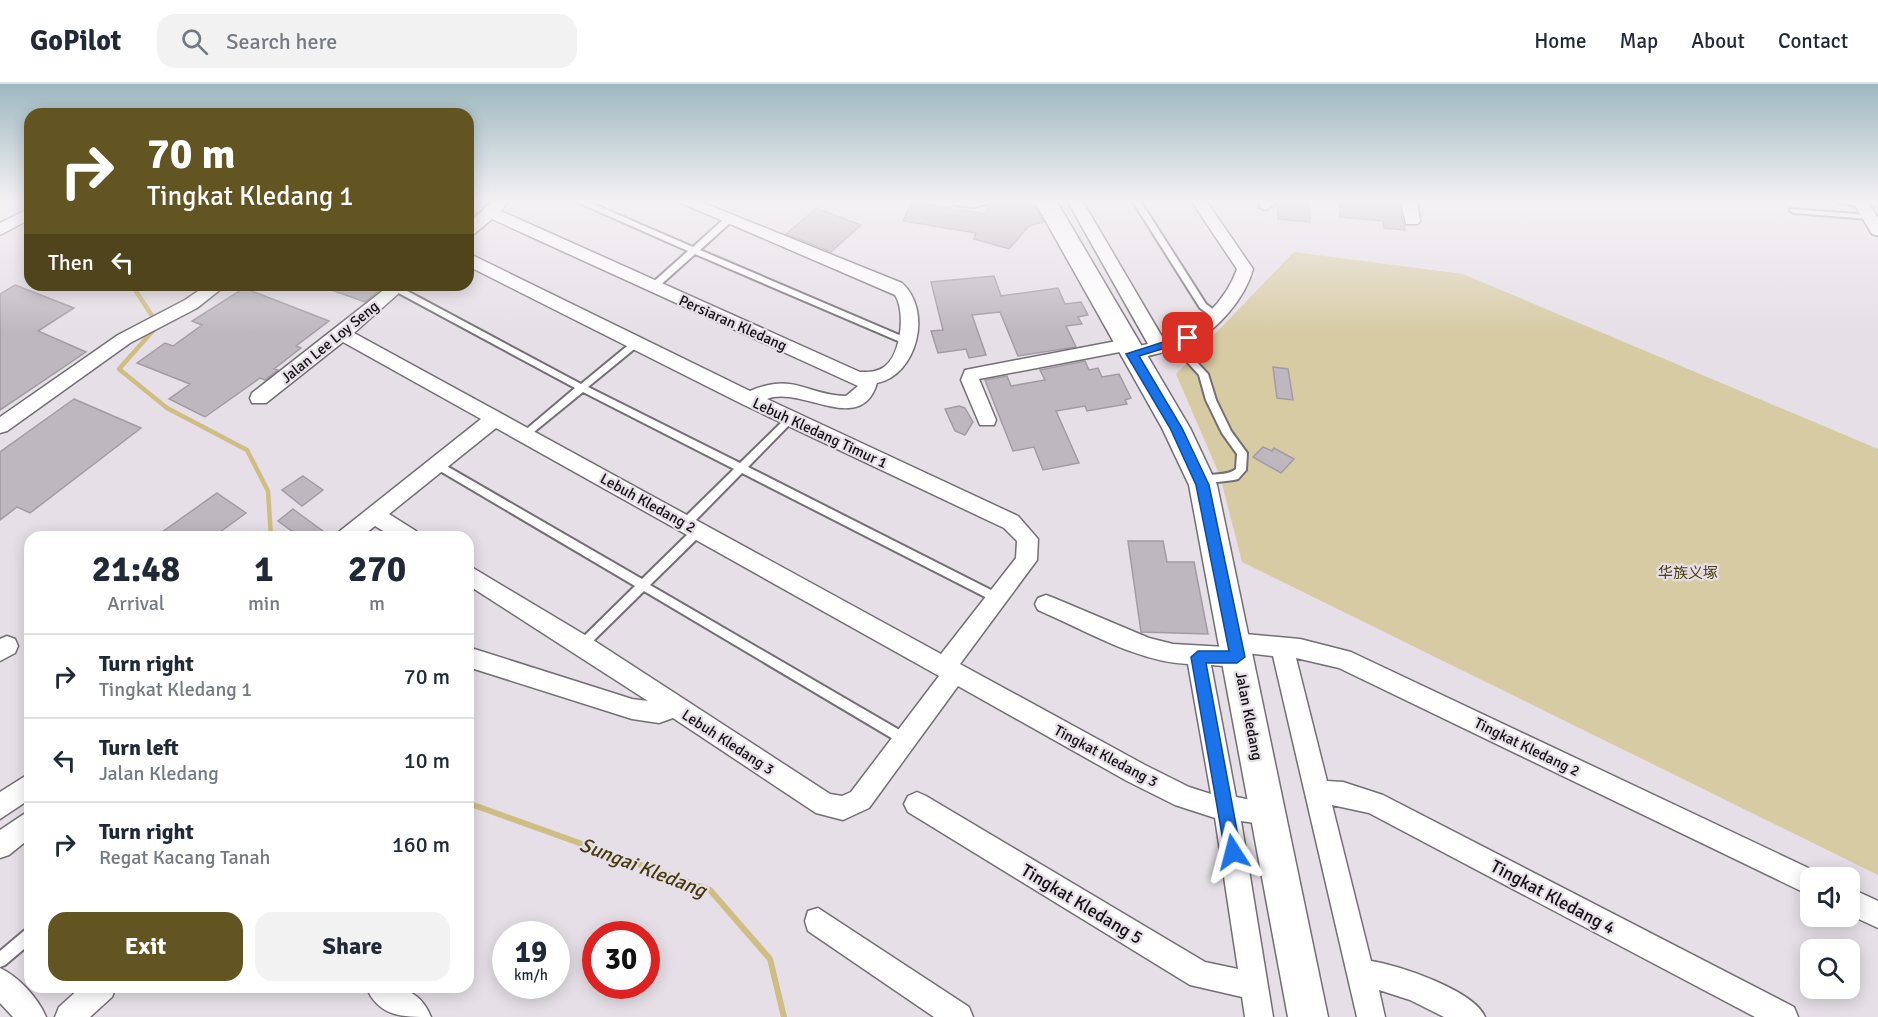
<!DOCTYPE html>
<meta charset="utf-8">
<style>
body{margin:0;font-family:Signika,"Noto Sans SC",sans-serif;background:#f2f2f3;color:#1f2937;height:100vh;display:flex;flex-direction:column;font-size:22px;white-space:nowrap}
*{box-sizing:border-box;margin:0}
p{font-size:20px;color:#747a83}
.icon{flex:none;width:33px;height:33px;fill:none;stroke:currentColor;stroke-width:2;stroke-linecap:round;stroke-linejoin:round}
.map{position:relative;flex:1;overflow:hidden}
.sheet{position:absolute;left:24px;top:447px;width:450px;height:462px;display:flex;flex-direction:column;background:#fff;border-radius:18px;box-shadow:0 3px 15px #0003}
.sheet>*{flex:none}
.hud{position:absolute;left:24px;top:24px;width:450px;height:183px;border-radius:18px;box-shadow:0 3px 15px #0003;background:#635522;color:#fff;overflow:hidden}
.controls{position:absolute;left:1800px;top:783px;display:grid;gap:12px}
.controls a{display:grid;place-items:center;width:60px;height:60px;border-radius:12px;background:#fff;box-shadow:0 3px 15px #0003;font-size:30px}
.speed{position:absolute;left:492px;top:837px;display:flex;gap:12px;font-size:30px;font-weight:700;text-align:center}
.speed>*{display:grid;place-content:center;width:78px;height:78px;border-radius:50%;background:#fff;box-shadow:0 3px 15px #0003;line-height:1}
.speed small{font-size:15px;font-weight:400}
.speed .limit{border:9px solid #d22;background:#fff;color:#111}
.pin{position:absolute;display:grid;place-items:center;width:51px;height:51px;color:#fff;margin:-26px;border-radius:12px;box-shadow:0 3px 9px #0006}
.me{position:absolute;width:66px;margin:-33px;rotate:351deg;stroke-linejoin:round;filter:drop-shadow(0 0 4px #0008)}
.turn{display:flex;align-items:center;gap:21px;height:126px;padding:0 24px;font-size:27px}
.turn .icon{width:78px;height:78px;stroke-width:2.5}
.turn b{display:block;font-size:42px;line-height:51px}
.then{display:flex;align-items:center;height:57px;padding:0 24px;background:#0003;gap:12px;font-size:22px}
.eta{display:flex;justify-content:space-evenly;align-items:center;height:102px;text-align:center}
.eta b{font-size:36px;font-weight:700;line-height:42px}
.cta{display:flex;gap:12px;margin-top:auto;padding:12px 24px}
.cta a{flex:1;height:69px;border-radius:18px;background:#635522;color:#fff;font-size:24px;font-weight:700;line-height:69px;text-align:center}
.cta a+a{background:#f2f2f3;color:#1f2937}
ul{padding:0;list-style:none}
li{display:flex;align-items:center;gap:18px;height:84px;padding:0 24px;border-top:2px solid #e0e1e3}
li div{flex:1}
li b{display:block;font-size:22px}
li em{font-style:normal}
header{display:flex;align-items:center;gap:36px;box-sizing:border-box;height:84px;padding:0 30px;background:#fff;border-bottom:2px solid #e0e1e3}
header strong{font-size:28px}
nav{display:flex;gap:33px;margin-inline-start:auto;font-size:21px}
.search{width:420px;height:54px;background:#f2f2f3;display:flex;align-items:center;gap:15px;box-sizing:border-box;padding:0 21px;border-radius:18px;color:#747a83;font-size:22px}
.map>svg:first-child{display:block}
.green{fill:#d7cba4}
.lines{fill:none;stroke-linecap:round;stroke-linejoin:round}
.stream-far1{stroke:#cfbe83;stroke-width:4.5}
.stream{stroke:#cfbe83;stroke-width:6}
.building{fill:#beb7bf;stroke:#a29ba3;stroke-width:1.5}
.service-casing{stroke:#746e75;stroke-width:4}
.minor-casing{stroke:#746e75;stroke-width:3}
.secondary-casing{stroke:#746e75;stroke-width:3}
.service{fill:#fff;fill-rule:evenodd}
.minor{fill:#fff;fill-rule:evenodd}
.secondary{fill:#fff;fill-rule:evenodd}
.route{fill:#1a73e8;stroke:#114b97;stroke-width:1.5}
.labels{text-anchor:middle;stroke-width:4.5;stroke-linejoin:round;paint-order:stroke}
.street-label{font-size:15px;fill:#141215;stroke:#e6dfe7}
.park-label{font-size:15px;fill:#4c4011;stroke:#e6dfe7}
.near-street-label{font-size:18px;fill:#141215;stroke:#e6dfe7}
.near-water-label{font-size:20px;font-style:italic;fill:#473a0a;stroke:#e6dfe7}
</style>
<header>
<strong>GoPilot</strong>
<div class="search"><svg class="icon" aria-label="search" viewBox="0 0 24 24"><circle cx="10" cy="10" r="6"/><path d="M15 15l6 6"/></svg>Search here</div>
<nav><a>Home</a><a>Map</a><a>About</a><a>Contact</a></nav>
</header>
<div class="map">
<svg width="1878" height="933" viewBox="0 0 1878 933">
<rect width="100%" height="100%" fill="#e6dfe7"/>
<path class="green" d="M1294,168L1463,190L1878,365V791L1242,478L1220,392L1176,290Z"/>
<g class="lines">
<path class="stream-far1" d="M26,118L30,123
M132,201L158,241L119,285L167,324L247,366L268,407L271,453"/>
<path class="stream" d="M468,719L710,806L770,875L784,933"/>
</g>
<path class="building" d="M912,118L985,130L987,124L1003,118H1019L1035,123L1044,138L1029,142L1009,165L974,155L976,149L903,137Z
M1308,118L1310,138L1278,135L1277,119Z
M1339,118L1399,121L1405,146L1384,144L1383,137L1340,133Z
M817,124L824,127L861,141L831,168L786,150Z
M994,192L1001,212L1058,204L1065,220L1081,218L1088,231L1078,233L1082,240L1066,242L1076,263L1018,272L1000,228L972,231L986,271L969,274L966,265L938,269L931,247L943,246L931,198Z
M15,201L74,224L38,247L86,268L0,326V210Z
M324,201H386L365,218L323,203Z
M244,204L329,237L296,262L301,264L274,285L278,286L265,296L260,294L205,333L169,315L190,300L137,279L165,259L173,262L202,241L192,237Z
M1085,277L1089,286L1098,284L1102,293L1119,290L1131,314L1125,316L1127,320L1087,327L1085,322L1056,327L1079,379L1043,386L1034,363L1013,367L985,296L1007,292L1011,302L1045,296L1040,286Z
M1273,283L1288,285L1293,316L1277,314Z
M74,315L141,344L30,429L17,423L0,436V368Z
M959,322L965,324L973,338L965,351L955,347L945,325Z
M1263,363L1272,367L1274,364L1294,375L1281,389L1253,373Z
M303,392L323,406L302,422L282,406Z
M217,409L246,429L213,453H155Z
M293,425L331,453H300L278,437Z
M1128,457H1163L1167,478H1194L1208,550L1141,548Z"/>
<g class="lines">
<g class="service-casing">
<path id="service" d="M577,118H589L693,163L725,134H731V138L700,166L911,256L912,258L908,261L905,260L695,170L656,205H650V201L688,167Z
M954,118H996L973,123L955,121Z
M1133,118H1141L1206,220L1217,228V232H1211L1200,224Z
M1836,118H1860L1865,121L1861,123Z
M1791,125L1869,131L1873,133L1869,135L1794,129L1790,127Z
M396,201L581,300L632,258H638V262L588,303L740,379L787,333H793L795,335L793,337L748,383L1001,511L1002,514L1001,517H993L742,389L689,443H681L680,440L681,437L734,385L583,308L529,352H523L521,350L523,348L575,304L393,206V202Z
M1174,256L1177,257L1208,290L1216,316L1231,347L1247,369L1246,386L1238,395L1234,396L1201,400L1196,396C1206,387 1225,394 1236,385L1237,370L1222,349L1206,316L1199,291L1170,259Z
M438,377L642,495L694,444H702L703,447L702,450L650,501L908,651L910,655L908,659L904,660L900,659L644,507L586,564L582,566L578,564L576,561L578,558L635,502L435,384L433,381Z
M30,844V860L5,881L0,883V867L25,846Z"/>
</g>
<g class="minor-casing">
<path id="minor" d="M492,118H507L501,127L860,288C869,288 877,288 884,283C901,271 906,228 895,211L679,118H701L902,199C933,227 917,291 877,299C861,353 801,301 767,315L1018,432L1038,455L1037,476L960,580L1145,681L1189,703L1211,710L1188,580C1137,578 1085,546 1038,526L1035,520L1038,514L1046,511L1054,514L1149,554L1173,560L1225,563L1223,558L1226,551L1234,549L1300,555L1351,568L1819,789L1821,794H1810V811L1801,807L1339,584L1296,574L1327,697L1343,698L1383,711L1794,923L1798,933H1755L1369,729L1332,721L1371,877C1399,881 1475,907 1485,933H1444L1410,916L1379,906L1385,933H1357L1273,572L1246,569L1248,573L1245,580L1237,583L1211,581L1236,713L1277,721L1281,729L1277,737L1268,741L1241,737L1273,933H1245L1242,913L1190,901L908,728L904,720L908,712L917,708L926,712L1205,878L1238,885L1215,734L1175,721L1127,697L958,602L869,724L843,736L816,729L673,634L659,639L632,635L468,583V563L632,615L648,617L468,501V481L590,554L830,710L842,712L851,708L939,592L496,344L389,430L416,447L419,453H393L375,442L361,453H337L340,447L481,335L343,258L266,319H252L250,314L252,309L390,201H408L354,249L941,570L1016,474L1017,457L1004,444L742,320L468,182V171L474,172L750,307C795,288 805,311 846,312L858,302L492,135L474,150L468,152V139Z
M1068,118H1083L1164,256C1196,246 1226,217 1237,185L1192,118H1207L1253,185C1245,214 1218,246 1191,259C1172,267 1151,271 1132,276L1126,274L1125,267L979,295L996,336L994,341H980L961,296L965,286L1127,255L1133,257L1134,263L1148,260Z
M1258,118H1274V121L1266,126L1261,124Z
M1401,118H1417L1420,137L1418,140H1406Z
M1853,118H1868L1878,134V152L1872,150Z
M30,124V135L0,151V139Z
M207,201H226L197,224L130,259L7,347L0,349V333L118,251L185,216Z
M7,552L15,555L18,562L15,569L0,577V555Z
M30,689V715L0,735V708Z
M30,726V754L9,771L0,774V746Z
M1850,804L1878,817V844L1850,831Z
M818,824L969,923L973,933H934L808,847L805,837L808,827Z
M0,884C18,892 39,915 46,933H13L0,919Z
M81,903H116L112,913L90,933H55L59,923Z
M366,903C395,903 418,901 431,933C402,933 379,933 366,903Z"/>
</g>
<g class="secondary-casing">
<path id="secondary" d="M1035,118H1057L1190,344L1217,401L1328,933H1288L1189,401L1162,344Z"/>
</g>
<use href="#service" class="service"/>
<use href="#minor" class="minor"/>
<use href="#secondary" class="secondary"/>
</g>
<linearGradient id="sky" x2="0" y2="1"><stop stop-color="#9eb8c0"/><stop offset="0.47" stop-color="#f4f1f4"/><stop offset="1" stop-color="#f4f1f4" stop-opacity="0"/></linearGradient>
<rect width="1878" height="249" fill="url(#sky)"/>
<path class="route" d="M1188,250L1192,251V256L1139,272L1182,344L1209,401L1245,573L1237,579H1206L1241,768L1239,774L1233,776L1227,774L1225,768L1191,573L1198,567H1229L1196,401L1170,344L1126,270Z"/>
<g class="labels">
<g class="street-label">
<text transform="translate(733 239) rotate(24)" y="5">Persiaran Kledang</text>
<text transform="translate(330 258) rotate(-39)" y="5">Jalan Lee Loy Seng</text>
<text transform="translate(820 349) rotate(25)" y="5">Lebuh Kledang Timur 1</text>
<text transform="translate(648 419) rotate(29)" y="5">Lebuh Kledang 2</text>
<text transform="translate(1249 632) rotate(79)" y="5">Jalan Kledang</text>
<text transform="translate(728 658) rotate(33)" y="5">Lebuh Kledang 3</text>
<text transform="translate(1527 663) rotate(26)" y="5">Tingkat Kledang 2</text>
<text transform="translate(1106 672) rotate(28)" y="5">Tingkat Kledang 3</text>
</g>
<g class="park-label">
<text x="1688" y="494">华族义塚</text>
</g>
<g class="near-street-label">
<text transform="translate(1553 813) rotate(28)" y="6">Tingkat Kledang 4</text>
<text transform="translate(1082 820) rotate(31)" y="6">Tingkat Kledang 5</text>
</g>
<g class="near-water-label">
<text transform="translate(643 783) rotate(21)" y="7">Sungai Kledang</text>
</g>
</g>
</svg>
<div class="controls">
<a><svg class="icon" aria-label="sound" viewBox="0 0 24 24"><path d="M4 9h4l5-4v14l-5-4H4zM17 9q2 3 0 6"/></svg></a>
<a><svg class="icon" aria-label="search" viewBox="0 0 24 24"><circle cx="10" cy="10" r="6"/><path d="M15 15l6 6"/></svg></a>
</div>
<div class="speed"><div>19<small>km/h</small></div><div class="limit">30</div></div>
<div class="pin" style="left:1188px;top:254px;background:#d93025"><svg class="icon" aria-label="arrive" viewBox="0 0 24 24"><path d="M6 21V4h12l-3 4 3 4H6"/></svg></div>
<svg class="me" style="left:1233px;top:768px" viewBox="-20 -20 40 40"><path d="M0-17L14 15 0 8-14 15z" fill="#1a73e8" stroke="#fff" stroke-width="4"/></svg>
<div class="hud">
<div class="turn"><svg class="icon" aria-label="right" viewBox="0 0 24 24"><path d="M7 20v-9h11M14 6l5 5-5 5"/></svg><div><b>70 m</b>Tingkat Kledang 1</div></div>
<div class="then">Then<svg class="icon" aria-label="left" viewBox="0 0 24 24"><path d="M17 20v-9H6M10 6l-5 5 5 5"/></svg></div>
</div>
<section class="sheet">
<div class="eta">
<div><b>21:48</b><p>Arrival</p></div>
<div><b>1</b><p>min</p></div>
<div><b>270</b><p>m</p></div>
</div>
<ul>
<li><svg class="icon" aria-label="right" viewBox="0 0 24 24"><path d="M7 20v-9h11M14 6l5 5-5 5"/></svg><div><b>Turn right</b><p>Tingkat Kledang 1</p></div><em>70 m</em></li>
<li><svg class="icon" aria-label="left" viewBox="0 0 24 24"><path d="M17 20v-9H6M10 6l-5 5 5 5"/></svg><div><b>Turn left</b><p>Jalan Kledang</p></div><em>10 m</em></li>
<li><svg class="icon" aria-label="right" viewBox="0 0 24 24"><path d="M7 20v-9h11M14 6l5 5-5 5"/></svg><div><b>Turn right</b><p>Regat Kacang Tanah</p></div><em>160 m</em></li>
</ul>
<div class="cta"><a>Exit</a><a>Share</a></div>
</section>
</div>
